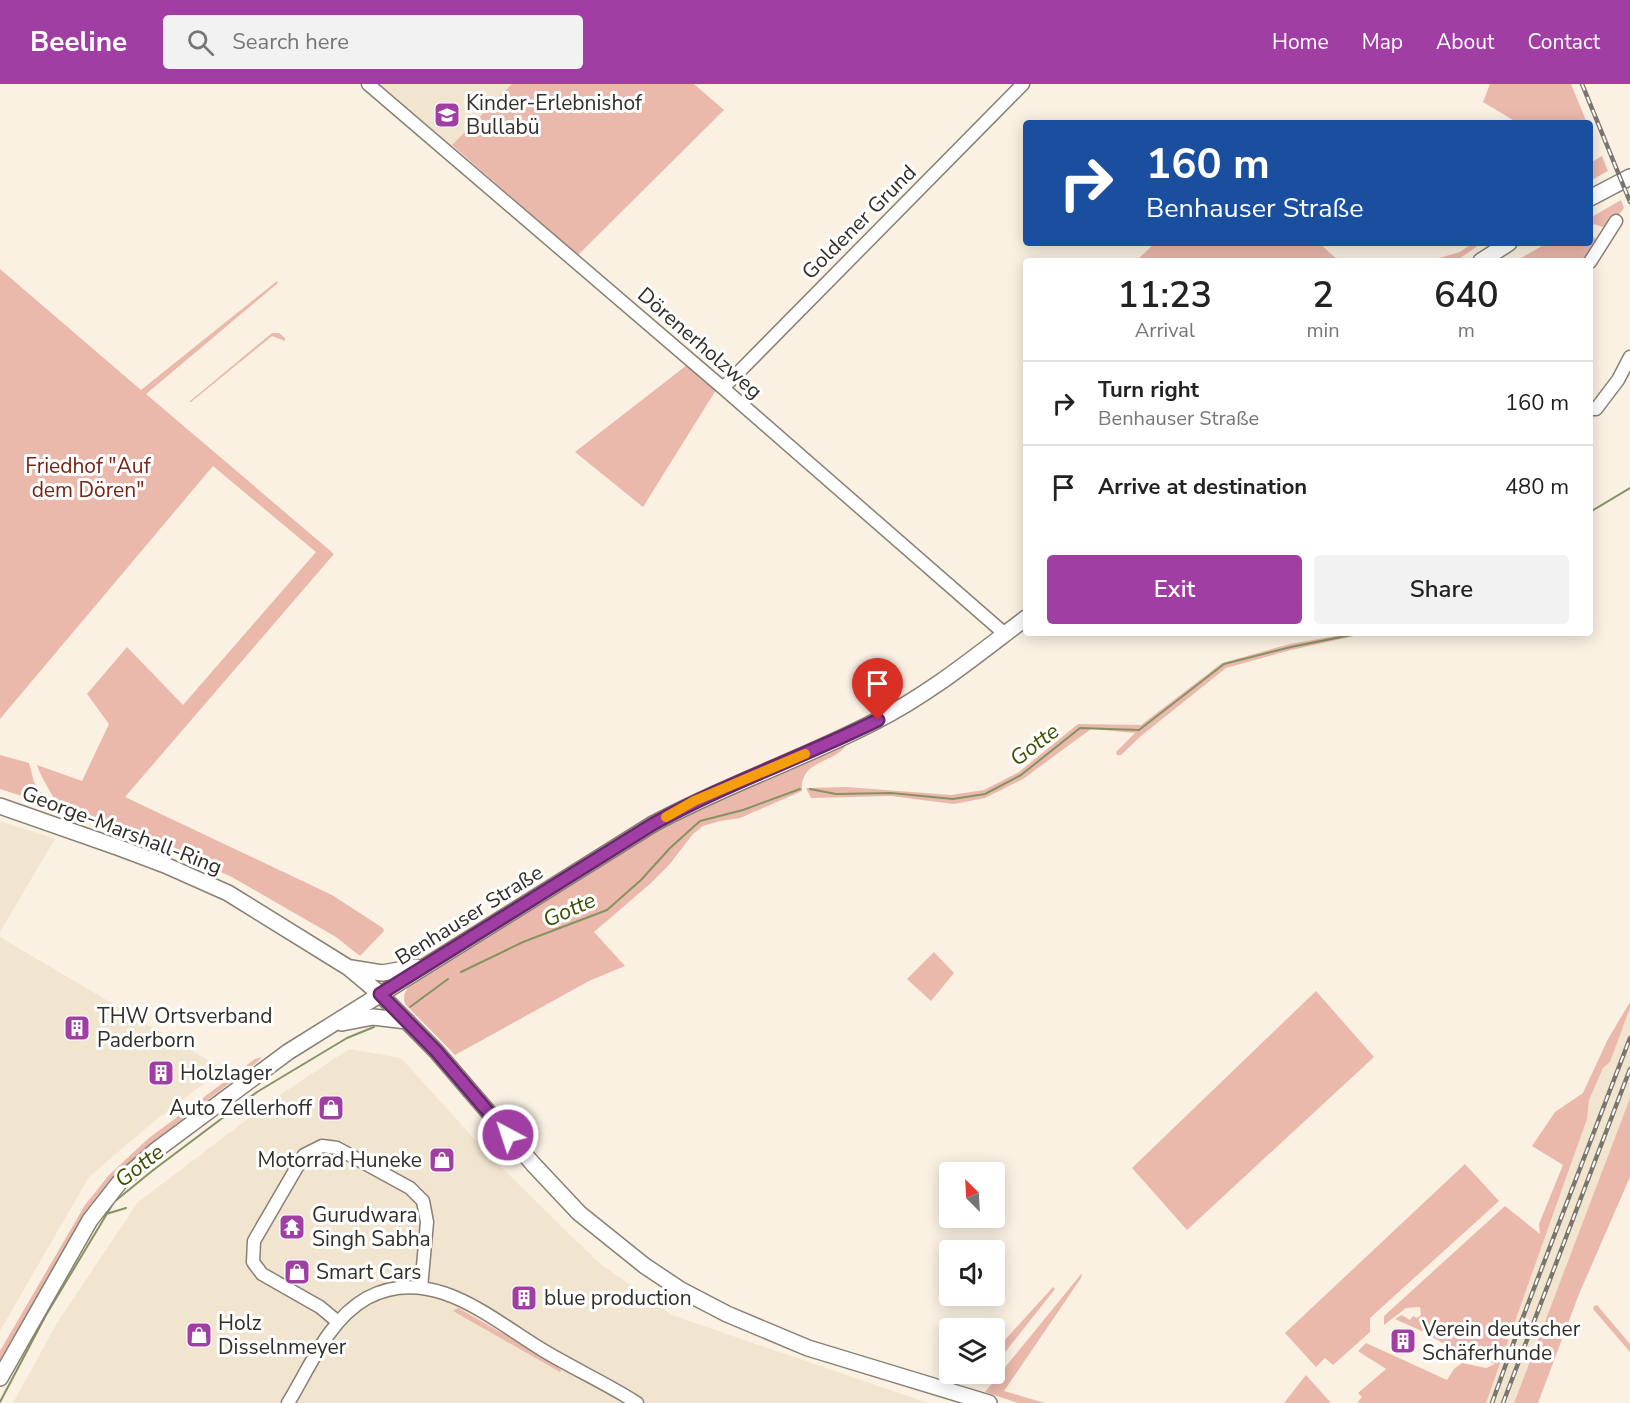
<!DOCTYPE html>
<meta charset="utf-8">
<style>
body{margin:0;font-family:"Nunito Sans",sans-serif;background:#f2f2f2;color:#222;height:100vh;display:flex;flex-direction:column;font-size:22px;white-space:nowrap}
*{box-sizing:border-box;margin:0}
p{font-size:20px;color:#767676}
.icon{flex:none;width:33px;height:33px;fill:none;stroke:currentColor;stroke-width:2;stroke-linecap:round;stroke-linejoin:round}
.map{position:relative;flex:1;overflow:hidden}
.sheet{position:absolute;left:1023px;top:174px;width:570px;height:378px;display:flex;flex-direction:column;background:#fff;border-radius:6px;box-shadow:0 3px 15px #0003}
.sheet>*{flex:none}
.guide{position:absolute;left:1023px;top:36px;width:570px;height:126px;border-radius:6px;box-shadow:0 3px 15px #0003;background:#1a4fa0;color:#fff;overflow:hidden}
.needle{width:39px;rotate:336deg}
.tools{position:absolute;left:939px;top:1078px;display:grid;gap:12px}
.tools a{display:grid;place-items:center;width:66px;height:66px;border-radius:6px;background:#fff;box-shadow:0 3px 15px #0003;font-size:30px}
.pin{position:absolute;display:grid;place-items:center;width:51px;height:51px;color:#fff;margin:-62px -26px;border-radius:50% 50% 50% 0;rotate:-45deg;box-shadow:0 0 6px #0007}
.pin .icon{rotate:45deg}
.me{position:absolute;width:66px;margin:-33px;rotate:320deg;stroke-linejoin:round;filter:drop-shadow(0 0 4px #0008)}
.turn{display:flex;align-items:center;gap:21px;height:126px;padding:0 24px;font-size:27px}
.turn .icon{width:78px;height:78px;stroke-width:2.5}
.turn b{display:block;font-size:42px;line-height:51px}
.eta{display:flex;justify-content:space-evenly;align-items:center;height:102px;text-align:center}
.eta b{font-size:36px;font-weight:600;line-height:42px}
.button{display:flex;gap:12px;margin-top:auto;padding:12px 24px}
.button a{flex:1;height:69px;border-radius:6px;background:#a03ea4;color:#fff;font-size:24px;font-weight:600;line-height:69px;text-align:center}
.button a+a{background:#f2f2f2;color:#222}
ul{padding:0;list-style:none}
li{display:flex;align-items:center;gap:18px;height:84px;padding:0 24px;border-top:2px solid #e0e0e0}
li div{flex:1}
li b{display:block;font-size:22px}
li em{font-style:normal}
header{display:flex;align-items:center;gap:36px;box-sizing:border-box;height:84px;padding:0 30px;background:#a03ea4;color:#fff}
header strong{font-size:28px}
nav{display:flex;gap:33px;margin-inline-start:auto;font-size:21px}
.search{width:420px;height:54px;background:#f2f2f2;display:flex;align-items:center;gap:15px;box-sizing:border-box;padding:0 21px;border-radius:6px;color:#767676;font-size:22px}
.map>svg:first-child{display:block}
.built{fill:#f2e5d0}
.green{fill:#ebb8ac}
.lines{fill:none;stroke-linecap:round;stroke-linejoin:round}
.stream{stroke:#859363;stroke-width:2}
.minor-casing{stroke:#888074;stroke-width:15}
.major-casing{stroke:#888074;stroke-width:18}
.minor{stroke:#fff;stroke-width:12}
.major{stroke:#fff;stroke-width:15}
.rail-casing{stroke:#7b766d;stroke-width:4.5}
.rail{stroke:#fff;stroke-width:2;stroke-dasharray:7;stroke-linecap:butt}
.route-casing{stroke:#68286b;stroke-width:15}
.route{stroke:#a03ea4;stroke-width:10}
.slow{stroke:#f59e0b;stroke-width:10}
.labels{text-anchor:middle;stroke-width:6;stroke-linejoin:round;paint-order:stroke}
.poi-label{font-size:21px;fill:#322f29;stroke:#fff;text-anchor:start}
.street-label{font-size:21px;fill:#322f29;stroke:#fff}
.park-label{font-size:21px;fill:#792513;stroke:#fff}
.water-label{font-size:22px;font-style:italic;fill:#3d4f02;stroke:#fff}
</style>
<header>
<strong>Beeline</strong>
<div class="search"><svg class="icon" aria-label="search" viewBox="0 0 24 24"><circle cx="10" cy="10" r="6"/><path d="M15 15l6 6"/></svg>Search here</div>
<nav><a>Home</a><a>Map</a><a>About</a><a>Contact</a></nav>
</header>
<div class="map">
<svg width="1630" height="1319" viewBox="0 0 1630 1319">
<rect width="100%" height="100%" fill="#faf1e3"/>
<path class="built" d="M376,0H512L450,63Z
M0,737L55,755L0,848Z
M0,853L223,985L153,1038L89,1093L0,1247Z
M1630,924V1014L1514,1319H1486L1587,1035L1589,1016L1603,984L1610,978Z
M349,965L401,974L490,1072L598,1178L672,1231L928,1319H13L57,1239L138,1118L274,1015Z"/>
<path class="green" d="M512,0H694L724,26L578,171L452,61Z
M1490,0H1571L1587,39H1518L1483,18Z
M1602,72L1608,87L1590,97V79Z
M1621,116L1624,124L1608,145L1594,140L1590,145V134Z
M1590,148L1599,160L1586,177H1516L1547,159H1590Z
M1155,159H1319L1339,177H1136Z
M1473,159H1482L1456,177H1429L1460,168Z
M0,185L141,306L277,197L278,199L146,310L334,470L125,713L332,811L383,844L384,847L360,872L336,853L230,792L118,744L58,724C53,709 42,697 37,681L82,697L109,640L87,610L127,563L183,621L316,468L213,382L0,635Z
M272,249H279L285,254V257L272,252L191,318H189Z
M687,281L716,306L643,423L575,368Z
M1353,549H1368L1291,566L1226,584L1141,652L1121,671H1117L1116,668L1135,649L1091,645L1023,695L985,714L954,720L891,712L811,714L806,704L847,703L951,711L984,706L1019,688L1078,640L1141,641L1222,579L1290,560Z
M849,657C836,682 800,673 802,707L740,734L720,737L703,742L693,750L669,781L651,799L594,848L625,882L589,897L455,971L405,920C403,912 404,907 411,901L657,745L695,723Z
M0,671L29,679L34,698L50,721L0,705Z
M934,868L954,889L931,917L907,895Z
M1316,907L1374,973L1187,1146L1132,1084Z
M1630,918V924L1610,978L1603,984L1589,1016L1587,1035L1486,1319H1357L1362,1313L1358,1309L1386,1285L1358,1267L1366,1259L1447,1296L1454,1285L1462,1279L1486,1284L1495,1280L1475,1274L1473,1277L1424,1248L1395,1235L1402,1231L1410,1236L1413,1232L1417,1234L1421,1231L1420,1223L1406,1224L1384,1241V1232L1505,1122L1540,1150L1539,1140L1563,1081L1532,1062L1555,1028L1583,1009L1608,955Z
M262,973L256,979L151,1059L112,1095L87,1127L0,1276V1267L85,1121L109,1091L149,1054L255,975Z
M1630,1014V1093L1579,1210L1538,1319H1514Z
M1465,1080L1499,1117L1370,1234V1248L1333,1281L1325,1274L1316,1283L1285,1249Z
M1082,1189L1081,1194L1004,1307L1045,1319H1018L985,1308Z
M1053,1203L1055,1205L995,1281V1263L1004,1257Z
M1597,1221L1630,1260V1268L1593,1225L1594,1222Z
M458,1224L556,1280L561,1286L560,1288L453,1227Z
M1306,1291L1331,1319H1284Z"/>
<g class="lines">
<path class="stream" d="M1590,428L1630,404
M810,705L836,710L891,709L953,715L985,710L1021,691L1080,644L1139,646L1224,580L1291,563L1361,549
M461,888L523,858L607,826L641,796L670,764L700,737L743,726L800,705
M410,923L448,895
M106,1130L126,1124
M0,1318L46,1231L114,1118L152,1087L257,1008L347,954L374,943"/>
<g class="minor-casing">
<path id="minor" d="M368,0L723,304L1005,550
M1590,178L1616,137
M723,304L1023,0
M1590,325H1596L1618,296L1630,273
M338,1238L320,1223L262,1190L253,1178L254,1157L304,1071L322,1062L337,1064L410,1104L423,1117L427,1138L421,1204
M288,1319C310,1283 329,1235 367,1214C431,1180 490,1234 541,1265C572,1284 606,1299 637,1319"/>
</g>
<g class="major-casing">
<path id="major" d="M1590,114L1630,93
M1481,177L1509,159
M0,722L117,763L165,781L228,809L349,884L380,910L436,967L533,1080L579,1129L645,1182L681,1206L727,1230L808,1264L989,1319
M351,884L382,889L416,883
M342,939L373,933L407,937
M0,1294L90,1136L119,1099L155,1067L288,968L653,740C725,701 803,675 876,637C930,610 978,570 1026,534"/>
</g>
<use href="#minor" class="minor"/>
<use href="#major" class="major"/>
<g class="rail-casing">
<path id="rail" d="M1582,0L1630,118
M1492,1319L1520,1241L1630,954
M1503,1319L1630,985"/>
</g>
<use href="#rail" class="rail"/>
</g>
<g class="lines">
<g class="route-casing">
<path id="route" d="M508,1051L436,967L380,910L653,740C725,700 803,673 878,636"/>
</g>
<use href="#route" class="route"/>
<path class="slow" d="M666,733L694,717L805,670"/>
</g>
<defs>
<g id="school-square" transform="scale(1.35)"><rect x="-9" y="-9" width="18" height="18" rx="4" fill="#a03ea4" stroke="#fff"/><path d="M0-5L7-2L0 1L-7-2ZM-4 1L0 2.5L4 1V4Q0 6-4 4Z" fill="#fff"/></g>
<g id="building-square" transform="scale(1.35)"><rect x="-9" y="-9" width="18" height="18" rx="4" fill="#a03ea4" stroke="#fff"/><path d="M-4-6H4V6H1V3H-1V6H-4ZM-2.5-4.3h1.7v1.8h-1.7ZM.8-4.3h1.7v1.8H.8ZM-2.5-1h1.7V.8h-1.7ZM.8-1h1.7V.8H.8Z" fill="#fff"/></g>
<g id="shop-square" transform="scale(1.35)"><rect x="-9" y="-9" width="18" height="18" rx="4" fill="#a03ea4" stroke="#fff"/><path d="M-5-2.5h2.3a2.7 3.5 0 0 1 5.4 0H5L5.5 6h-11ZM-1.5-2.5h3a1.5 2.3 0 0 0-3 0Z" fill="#fff"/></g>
<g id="temple-square" transform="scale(1.35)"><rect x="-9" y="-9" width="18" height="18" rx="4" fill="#a03ea4" stroke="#fff"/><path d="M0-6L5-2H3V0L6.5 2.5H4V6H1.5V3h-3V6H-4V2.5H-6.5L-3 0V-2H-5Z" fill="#fff"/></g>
</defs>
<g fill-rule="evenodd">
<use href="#school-square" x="447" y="31"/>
<use href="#building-square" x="77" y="944"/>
<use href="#building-square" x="161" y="989"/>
<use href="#shop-square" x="331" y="1024"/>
<use href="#shop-square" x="442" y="1076"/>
<use href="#temple-square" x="292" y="1143"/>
<use href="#shop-square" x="297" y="1188"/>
<use href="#building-square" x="524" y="1214"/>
<use href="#shop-square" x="199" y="1251"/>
<use href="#building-square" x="1403" y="1257"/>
</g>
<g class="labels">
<g class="poi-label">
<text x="466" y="26">Kinder-Erlebnishof<tspan x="466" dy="24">Bullabü</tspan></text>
<text x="97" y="939">THW Ortsverband<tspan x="97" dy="24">Paderborn</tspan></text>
<text x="180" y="996">Holzlager</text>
<text x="312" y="1031" text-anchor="end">Auto Zellerhoff</text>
<text x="422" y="1083" text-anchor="end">Motorrad Huneke</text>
<text x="312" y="1138">Gurudwara<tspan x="312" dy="24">Singh Sabha</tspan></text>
<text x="316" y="1195">Smart Cars</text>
<text x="544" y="1221">blue production</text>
<text x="218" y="1246">Holz<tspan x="218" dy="24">Disselnmeyer</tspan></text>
<text x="1422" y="1252">Verein deutscher<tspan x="1422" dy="24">Schäferhunde</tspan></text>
</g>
<g class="street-label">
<text transform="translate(859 138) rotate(-45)" y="7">Goldener Grund</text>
<text transform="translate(700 259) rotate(41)" y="7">Dörenerholzweg</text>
<text transform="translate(122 746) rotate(21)" y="7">George-Marshall-Ring</text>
<text transform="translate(469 831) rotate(-32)" y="7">Benhauser Straße</text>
</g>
<g class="park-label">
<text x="88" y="389">Friedhof "Auf<tspan x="88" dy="24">dem Dören"</tspan></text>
</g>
<g class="water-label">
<text transform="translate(1034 660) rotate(-37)" y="8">Gotte</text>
<text transform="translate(569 825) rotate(-24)" y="8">Gotte</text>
<text transform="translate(139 1081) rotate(-38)" y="8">Gotte</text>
</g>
</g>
</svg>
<div class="tools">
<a><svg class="needle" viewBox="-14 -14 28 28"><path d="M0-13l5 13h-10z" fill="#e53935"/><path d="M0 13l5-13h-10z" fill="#767676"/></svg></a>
<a><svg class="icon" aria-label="sound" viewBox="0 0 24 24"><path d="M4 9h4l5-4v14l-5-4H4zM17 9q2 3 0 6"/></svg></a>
<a><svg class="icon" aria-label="layers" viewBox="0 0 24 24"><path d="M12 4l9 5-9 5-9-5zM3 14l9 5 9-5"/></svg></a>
</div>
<div class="pin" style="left:878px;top:636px;background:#d93025"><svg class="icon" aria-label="arrive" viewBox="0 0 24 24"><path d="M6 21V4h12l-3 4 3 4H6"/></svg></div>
<svg class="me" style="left:508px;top:1051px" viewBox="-20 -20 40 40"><circle r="17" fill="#a03ea4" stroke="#fff" stroke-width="3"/><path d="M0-11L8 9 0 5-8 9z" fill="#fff"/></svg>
<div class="guide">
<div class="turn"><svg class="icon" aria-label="right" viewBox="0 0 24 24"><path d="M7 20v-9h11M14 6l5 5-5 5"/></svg><div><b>160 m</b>Benhauser Straße</div></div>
</div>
<section class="sheet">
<div class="eta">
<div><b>11:23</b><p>Arrival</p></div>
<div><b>2</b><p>min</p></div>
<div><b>640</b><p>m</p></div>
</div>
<ul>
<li><svg class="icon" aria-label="right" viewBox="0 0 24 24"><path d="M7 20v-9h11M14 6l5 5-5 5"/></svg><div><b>Turn right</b><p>Benhauser Straße</p></div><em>160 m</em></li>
<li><svg class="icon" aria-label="arrive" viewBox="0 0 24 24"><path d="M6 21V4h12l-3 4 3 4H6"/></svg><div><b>Arrive at destination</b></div><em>480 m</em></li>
</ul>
<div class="button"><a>Exit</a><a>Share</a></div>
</section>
</div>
